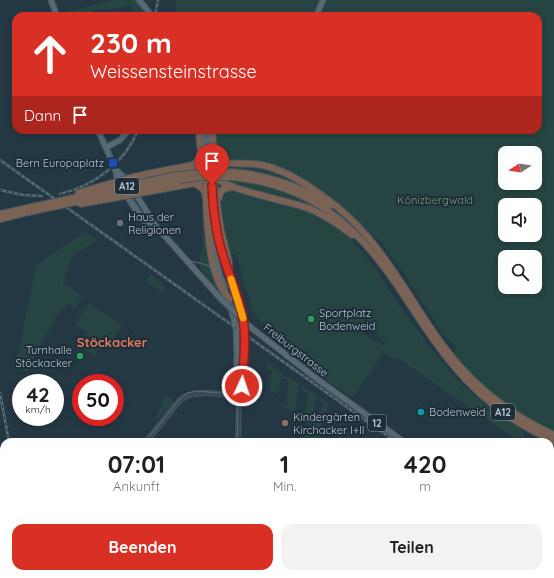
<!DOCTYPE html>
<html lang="de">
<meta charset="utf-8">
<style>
body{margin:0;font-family:Quicksand,sans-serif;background:#f2f2f2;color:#202124;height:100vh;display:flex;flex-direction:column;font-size:15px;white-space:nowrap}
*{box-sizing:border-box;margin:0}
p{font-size:13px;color:#757577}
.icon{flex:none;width:22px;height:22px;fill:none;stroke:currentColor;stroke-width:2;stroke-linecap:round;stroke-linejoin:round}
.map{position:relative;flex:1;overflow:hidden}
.details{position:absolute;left:0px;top:438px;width:554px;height:140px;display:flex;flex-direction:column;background:#fff;border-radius:12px 12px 0 0;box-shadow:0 2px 6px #0003}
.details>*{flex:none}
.hud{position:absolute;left:12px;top:12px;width:530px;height:122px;border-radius:12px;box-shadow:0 2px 6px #0003;background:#d93025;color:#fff;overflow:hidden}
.needle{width:26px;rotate:258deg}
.controls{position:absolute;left:498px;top:146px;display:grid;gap:8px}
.controls a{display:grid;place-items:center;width:44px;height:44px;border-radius:8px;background:#fff;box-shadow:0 2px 6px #0003;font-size:20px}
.speed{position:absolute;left:12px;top:374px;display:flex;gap:8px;font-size:20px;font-weight:700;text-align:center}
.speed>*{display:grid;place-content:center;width:52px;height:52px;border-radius:50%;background:#fff;box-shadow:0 2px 6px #0003;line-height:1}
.speed small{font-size:10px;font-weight:400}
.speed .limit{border:6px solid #d22;background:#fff;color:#111}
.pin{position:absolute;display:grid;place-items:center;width:34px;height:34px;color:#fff;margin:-41px -17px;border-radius:50% 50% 50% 0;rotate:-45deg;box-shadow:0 0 4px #0007}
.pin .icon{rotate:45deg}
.me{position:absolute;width:44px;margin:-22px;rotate:3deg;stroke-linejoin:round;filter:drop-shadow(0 0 3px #0008)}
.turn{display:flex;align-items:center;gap:14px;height:84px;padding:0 12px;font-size:18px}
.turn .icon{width:52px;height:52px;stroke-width:2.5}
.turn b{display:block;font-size:28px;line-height:34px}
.then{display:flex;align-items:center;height:38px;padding:0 12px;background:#0003;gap:8px;font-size:15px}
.eta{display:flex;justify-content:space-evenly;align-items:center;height:68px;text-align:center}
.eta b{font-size:24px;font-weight:700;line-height:28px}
.primary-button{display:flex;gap:8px;margin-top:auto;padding:8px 12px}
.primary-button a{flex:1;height:46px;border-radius:12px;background:#d93025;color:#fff;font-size:16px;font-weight:700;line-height:46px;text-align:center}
.primary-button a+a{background:#f2f2f2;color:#202124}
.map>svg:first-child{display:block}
.green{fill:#264542;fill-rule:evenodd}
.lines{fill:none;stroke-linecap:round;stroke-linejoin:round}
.minor-casing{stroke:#45555f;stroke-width:6}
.major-casing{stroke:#45555f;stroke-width:7}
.highway-casing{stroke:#43545e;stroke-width:8}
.minor{stroke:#394953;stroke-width:4}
.major{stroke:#576973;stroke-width:5}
.highway{stroke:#7a6355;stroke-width:6}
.tram{stroke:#5a6f7a;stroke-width:1}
.rail-casing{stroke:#5a6f7a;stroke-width:2.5}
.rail{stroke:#1d2e39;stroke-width:1;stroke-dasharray:3;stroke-linecap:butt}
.major-bridge-casing{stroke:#45555f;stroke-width:7;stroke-linecap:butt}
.highway-bridge-casing{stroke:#43545e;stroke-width:8;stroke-linecap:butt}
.major-bridge{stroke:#576973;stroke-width:5}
.highway-bridge{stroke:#7a6355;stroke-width:6}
.route-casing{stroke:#8d1f18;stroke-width:10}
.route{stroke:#d93025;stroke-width:7}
.slow{stroke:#f59e0b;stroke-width:7}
.transit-dot{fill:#1a4fb4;stroke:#1d2e39;stroke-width:1.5}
.worship-dot{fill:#6b7280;stroke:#1d2e39;stroke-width:1.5}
.leisure-dot{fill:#2e9e5b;stroke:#1d2e39;stroke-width:1.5}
.culture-dot{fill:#0f9aa8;stroke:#1d2e39;stroke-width:1.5}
.education-dot{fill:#8d6e63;stroke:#1d2e39;stroke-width:1.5}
.labels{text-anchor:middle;stroke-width:4;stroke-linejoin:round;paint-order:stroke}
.shield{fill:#1d2e39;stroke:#8897a1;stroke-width:1}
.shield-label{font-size:10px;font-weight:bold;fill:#b6c4cd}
.poi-label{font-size:11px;fill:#b6c4cd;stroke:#1d2e39;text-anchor:start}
.park-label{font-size:11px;fill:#6ba06b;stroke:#1d2e39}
.street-label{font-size:11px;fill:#b6c4cd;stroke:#1d2e39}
.quarter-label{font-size:13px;font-weight:bold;fill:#df7a5f;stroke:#1d2e39}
</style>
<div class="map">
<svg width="554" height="578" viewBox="0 0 554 578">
<rect width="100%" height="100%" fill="#243844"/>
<path class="green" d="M115,0H139L150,16H135L136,14L133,15L131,4L112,9H99L81,16H68L66,12Z
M176,0H554V431C516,414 478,387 453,353L457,349L442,333L401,269L380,242L351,216L332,200L259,162L245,160H228L219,158L216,153L214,130H538V16H187V12L176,13ZM505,153H535V183H505ZM505,205H535V235H505ZM505,257H535V287H505Z
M231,166H258L278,171L307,188C281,177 259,172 231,169Z
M230,181L253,183L284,192L309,203L310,207L228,182Z
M227,189L239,190L304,210L327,221L348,235L372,263L403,311L434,352L464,387L494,410L522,429L526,442H517L514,438L396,357L394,359L384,352L352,398L320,375L254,315L248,293L245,288L237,254L229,255L220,212V194ZM367,317C370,327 378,336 386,343L384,346L358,330Z
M203,207L217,286L216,289L214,287L200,267V256L203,244L202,226Z
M85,232L97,240L72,256L63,282L83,297L75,308L68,303L55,318L27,372L16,367L36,266L45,258Z
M150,274L164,286L165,288L162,292L146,281Z
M89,303L122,325L108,347L75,324Z
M86,333L102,344L94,356L78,344Z
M296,358L300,359L319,376L351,400V401L318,377Z
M267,365H269L282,373L279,392L278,393L272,392L270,390L272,370L267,369Z
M284,375L299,384L295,411L305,412L308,393L301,390V386L317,395L311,420L318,421L323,403L321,402L320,399H317L318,396L329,404L320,433L322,434L318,442H314L295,432L296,429L294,427V423L308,430L310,426L308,425L309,424H307L295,418L296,414L287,408L281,407V405L287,406L288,402H286L289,380L283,378Z
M165,395L172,399L173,404L164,414L162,413L158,419L156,418Z
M422,574H465L464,576L466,577V574H477L475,578H428L424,574L422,578H421Z"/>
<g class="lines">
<g class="minor-casing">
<path id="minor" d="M146,442L180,400C193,388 222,395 239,396L238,442
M274,574L276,578
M48,578L51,574"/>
</g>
<g class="major-casing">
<path id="major" d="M51,0L57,16
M139,0L152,16
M316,16L323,0
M98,130L111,159
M204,130L206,165
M207,130L210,165
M107,147L120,140L129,130
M115,168L118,182L137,212L143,220L155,225
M115,169L127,180L155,225L221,299
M208,186L213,249L220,276L231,308L236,328L237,356L235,391L227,395
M213,200L215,223L221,252L238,300L243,319L245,339L242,386L239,396
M249,326L317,379L404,442
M550,535L554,537"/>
</g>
<g class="highway-casing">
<path id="highway" d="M199,130C200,140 200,161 205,169C219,190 283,199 308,208C324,215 339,224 352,235
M213,156C215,158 217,161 220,162C229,165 250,162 262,165C289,171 314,189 336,206C383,243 409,300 444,347C473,386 510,415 554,435
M182,168L198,169L208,175L214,184L221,231L229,262V274
M231,172C267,175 301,186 330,206
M147,174L193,165L198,160L200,154
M231,177C308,184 355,223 397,285C415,312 432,340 453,365C480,398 515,424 554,441
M194,183C198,185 203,188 205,193C207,201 206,211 207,218C209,245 211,278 229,299
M179,186C186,184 195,184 201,181C219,172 213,146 212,130
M205,193L206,186L216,170L227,164
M218,199L222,190L227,188L234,187
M0,214L23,209
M0,219L24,213"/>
</g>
<use href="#minor" class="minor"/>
<use href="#major" class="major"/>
<use href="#highway" class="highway"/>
<path class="tram" d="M52,0L57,16
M96,130L119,178L142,213L156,224L184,257C194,265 206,261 217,271C226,279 231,291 234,302C244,338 240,366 238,402C237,416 238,429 237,442
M145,442L180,399L187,393L196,391L233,394L237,396L240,400
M275,574L277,578
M50,578L53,574"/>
<g class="rail-casing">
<path id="rail" d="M155,16L158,0
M0,160L396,442
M0,190L23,195L42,196
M60,194C94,186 125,163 138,130
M0,393L9,442
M550,552L554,555
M32,574L33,578"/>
</g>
<use href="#rail" class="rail"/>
<g class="major-bridge-casing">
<path id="major-bridge" d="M111,159L114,167
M221,299L249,326"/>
</g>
<g class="highway-bridge-casing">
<path id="highway-bridge" d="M78,193L126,179L147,174
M80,204L179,186
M23,209L172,176L208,172H231
M24,213L173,181L200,177H231"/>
</g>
<use href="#major-bridge" class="major-bridge"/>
<use href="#highway-bridge" class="highway-bridge"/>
</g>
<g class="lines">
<g class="route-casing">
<path id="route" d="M212,185C213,208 215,230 222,252C228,274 239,295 243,319C247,340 243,364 242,386"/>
</g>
<use href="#route" class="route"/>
<path class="slow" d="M231,279L243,318"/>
</g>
<rect class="transit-dot" x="108" y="158" width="10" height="10" rx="2"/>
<circle class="worship-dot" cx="120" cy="223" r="4"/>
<g class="leisure-dot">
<circle cx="311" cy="319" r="4"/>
<circle cx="80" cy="356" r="4"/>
</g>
<circle class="culture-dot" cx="421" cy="412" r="4"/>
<circle class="education-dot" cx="285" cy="423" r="4"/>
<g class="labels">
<g class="shield">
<rect x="115" y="178" width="24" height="16" rx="3"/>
<rect x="491" y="404" width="24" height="16" rx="3"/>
<rect x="368" y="415" width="18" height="16" rx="3"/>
</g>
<g class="shield-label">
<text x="127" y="190">A12</text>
<text x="503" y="416">A12</text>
<text x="377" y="427">12</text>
</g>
<g class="poi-label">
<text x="104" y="167" text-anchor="end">Bern Europaplatz</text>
<text x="128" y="221">Haus der<tspan x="128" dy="13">Religionen</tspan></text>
<text x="319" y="317">Sportplatz<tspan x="319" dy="13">Bodenweid</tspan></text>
<text x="72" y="354" text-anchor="end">Turnhalle<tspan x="72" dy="13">Stöckacker</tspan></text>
<text x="429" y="416">Bodenweid</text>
<text x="293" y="421">Kindergärten<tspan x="293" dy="13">Kirchacker I+II</tspan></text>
</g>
<g class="park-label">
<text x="435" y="204">Könizbergwald</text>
</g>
<g class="street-label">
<text transform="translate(296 350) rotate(38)" y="4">Freiburgstrasse</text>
</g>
<g class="quarter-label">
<text x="112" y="347">Stöckacker</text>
</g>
</g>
</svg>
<div class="controls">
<a><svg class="needle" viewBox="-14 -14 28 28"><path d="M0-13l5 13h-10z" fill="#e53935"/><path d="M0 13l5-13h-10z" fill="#757577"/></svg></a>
<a><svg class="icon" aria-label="sound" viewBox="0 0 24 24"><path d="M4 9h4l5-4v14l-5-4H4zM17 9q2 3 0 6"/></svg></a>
<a><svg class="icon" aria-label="search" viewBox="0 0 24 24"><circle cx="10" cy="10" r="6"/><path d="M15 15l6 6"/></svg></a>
</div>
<div class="speed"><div>42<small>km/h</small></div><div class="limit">50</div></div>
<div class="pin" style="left:212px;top:185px;background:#d93025"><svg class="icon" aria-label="arrive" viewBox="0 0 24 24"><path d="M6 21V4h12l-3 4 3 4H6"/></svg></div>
<svg class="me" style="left:242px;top:386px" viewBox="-20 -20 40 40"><circle r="17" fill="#d93025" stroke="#fff" stroke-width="3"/><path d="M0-11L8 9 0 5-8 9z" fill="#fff"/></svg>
<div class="hud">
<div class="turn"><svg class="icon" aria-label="ahead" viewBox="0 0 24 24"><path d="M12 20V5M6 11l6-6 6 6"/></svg><div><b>230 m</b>Weissensteinstrasse</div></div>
<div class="then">Dann<svg class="icon" aria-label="arrive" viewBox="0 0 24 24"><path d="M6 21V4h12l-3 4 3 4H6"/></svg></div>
</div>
<section class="details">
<div class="eta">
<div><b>07:01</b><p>Ankunft</p></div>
<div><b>1</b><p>Min.</p></div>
<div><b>420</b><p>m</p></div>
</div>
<div class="primary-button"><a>Beenden</a><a>Teilen</a></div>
</section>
</div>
